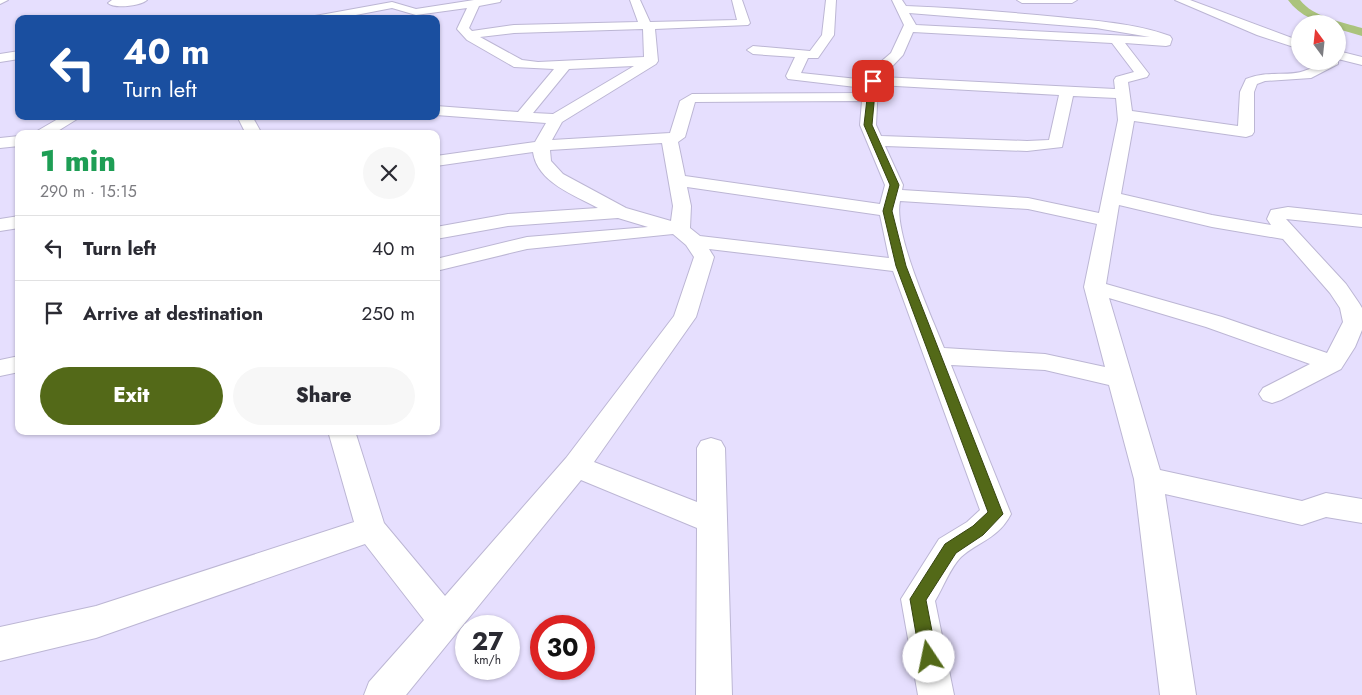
<!DOCTYPE html>
<meta charset="utf-8">
<style>
body{margin:0;font-family:Jost,sans-serif;background:#f7f7f7;color:#2b2b33;height:100vh;display:flex;flex-direction:column;font-size:19px;white-space:nowrap}
*{box-sizing:border-box;margin:0}
p{font-size:16px;color:#7c7c81}
.icon{flex:none;width:28px;height:28px;fill:none;stroke:currentColor;stroke-width:2;stroke-linecap:round;stroke-linejoin:round}
.map{position:relative;flex:1;overflow:hidden}
.sheet{position:absolute;left:15px;top:130px;width:425px;height:305px;display:flex;flex-direction:column;background:#fff;border-radius:10px;box-shadow:0 1px 4px #0004}
.sheet>*{flex:none}
.banner{position:absolute;left:15px;top:15px;width:425px;height:105px;border-radius:10px;box-shadow:0 1px 4px #0004;background:#1a4fa0;color:#fff;overflow:hidden}
.needle{width:32px;rotate:345deg}
.tools{position:absolute;left:1291px;top:15px;display:grid;gap:10px}
.tools a{display:grid;place-items:center;width:55px;height:55px;border-radius:50%;background:#fff;box-shadow:0 1px 4px #0004;font-size:25px}
.speed{position:absolute;left:455px;top:615px;display:flex;gap:10px;font-size:25px;font-weight:700;text-align:center}
.speed>*{display:grid;place-content:center;width:65px;height:65px;border-radius:50%;background:#fff;box-shadow:0 1px 4px #0004;line-height:1}
.speed small{font-size:12px;font-weight:400}
.speed .limit{border:8px solid #d22;background:#fff;color:#111}
.pin{position:absolute;display:grid;place-items:center;width:42px;height:42px;color:#fff;margin:-21px;border-radius:10px;box-shadow:0 2px 8px #0006}
.me{position:absolute;width:55px;margin:-28px;rotate:349deg;stroke-linejoin:round;filter:drop-shadow(0 0 4px #0008)}
.turn{display:flex;align-items:center;gap:18px;height:105px;padding:0 25px;font-size:22px}
.turn .icon{width:65px;height:65px;stroke-width:2.5}
.turn b{display:block;font-size:35px;line-height:42px}
.round{display:grid;place-items:center;flex:none;width:52px;height:52px;border-radius:26px;background:#f7f7f7}
.headline{display:flex;align-items:center;justify-content:space-between;height:85px;padding:0 25px}
h1{font-size:30px;font-weight:800;line-height:38px;color:#1e9e55}
.button{display:flex;gap:10px;margin-top:auto;padding:10px 25px}
.button a{flex:1;height:58px;border-radius:30px;background:#536918;color:#fff;font-size:20px;font-weight:800;line-height:58px;text-align:center}
.button a+a{background:#f7f7f7;color:#2b2b33}
ul{padding:0;list-style:none}
li{display:flex;align-items:center;gap:15px;height:65px;padding:0 25px;border-top:1px solid #e1e1e2}
li div{flex:1}
li b{display:block;font-size:19px}
li em{font-style:normal}
.map>svg:first-child{display:block}
.lines{fill:none;stroke-linecap:round;stroke-linejoin:round}
.canal{fill:#abc37d;fill-rule:evenodd}
.street-casing{stroke:#bcb6d4;stroke-width:2}
.street{fill:#fff;fill-rule:evenodd}
.route{fill:#536918;stroke:#364410}
</style>
<div class="map">
<svg width="1362" height="695" viewBox="0 0 1362 695">
<rect width="100%" height="100%" fill="#e6dffe"/>
<g class="lines">
<path class="canal" d="M1288,0H1300C1313,17 1342,22 1362,28V36L1338,29V24C1318,24 1300,16 1288,0Z"/>
<g class="street-casing">
<path id="street" d="M0,0H8L0,4Z
M112,0H147C141,6 114,9 108,3Z
M474,0H501L500,2L479,6L469,28L472,31L514,25L638,22L630,0H640L650,22L737,20L732,0H742L750,23L748,25L655,29L658,61L656,64L562,122L552,140L670,133L680,101L692,94L863,93L864,88L788,79L786,76L795,57L753,54L747,50L753,46L810,51L822,35L826,0H836L834,35L818,58H808L801,73L867,80L877,65L891,53L904,25L892,0H902L906,6C956,8 1007,12 1058,17C1096,21 1134,23 1170,36L1172,39L1170,45L1166,46L1125,43L1149,74L1147,77L1128,82L1132,111L1238,126L1240,92L1246,79C1268,70 1286,77 1304,71C1319,66 1319,61 1338,61V51L1362,57V65L1338,59V64L1311,78L1265,81L1257,84L1254,92V132L1252,135L1246,137L1134,121L1121,194L1212,215L1271,225L1267,219L1271,210L1288,207L1362,215V227L1286,219L1346,284L1359,303L1362,308V330L1355,347L1341,369L1281,400L1272,403L1263,400L1259,394L1263,388L1310,364L1206,327L1109,298L1160,470L1302,501L1326,493L1362,499V523L1326,517L1302,525L1165,494L1196,695H1160L1134,479L1109,385L1045,370L951,365L1011,514C998,539 979,541 961,557C950,568 943,588 935,601L954,695H918L901,599L939,539L967,522L980,510L893,271L709,249L714,257L696,317L594,462L697,502V448L701,441L711,438L721,441L725,448L732,695H696L697,528L581,480L406,695H364L369,682L424,620L365,544L96,638L0,661V627L96,606L354,522L328,431H355L384,523L445,596L566,458L674,316L694,257L686,245L673,234L527,249L436,271V259L527,237L648,227L618,218L508,226L436,239V227L508,214L598,208C574,195 537,182 533,152L436,166V156L535,142L546,123L436,115V106L518,112L554,69L514,67L467,40L457,29L467,8L416,15L392,8L335,19H309L315,16L392,2L416,9ZM909,13L1096,28L1150,37L916,25ZM643,29L644,57L538,62L522,60L480,37L514,33ZM913,32L1112,43L1134,72L1116,77L1114,80L1115,89L882,77L903,55ZM634,66L553,114L533,113L569,69ZM878,85L1059,95L1049,140L1027,141L881,136L876,125ZM1073,96L1116,98L1118,120L1099,213L1028,198L902,190L903,185L885,146L1027,151L1062,147ZM862,101L860,125L885,185L880,204L685,176L678,142L685,137L695,102ZM662,143L673,206L671,221L626,208L563,174L551,161L550,150ZM687,187L880,215L889,258L700,236L690,228L691,206ZM900,201L1028,209L1097,224L1084,287L1105,367L1045,354L944,348C931,315 893,233 900,201ZM1119,205L1212,227L1283,239L1330,293L1340,308L1343,322L1327,353L1222,317L1106,284Z
M1017,0H1077L1072,3H1022Z
M1175,0H1190L1300,41V49L1257,35Z
M19,51V59L0,62V54Z
M63,116H82L53,134H32Z
M237,116H252L262,134H246Z
M19,136V146L0,148V138Z
M19,216V228L0,231V219Z
M19,356V372L0,376V360Z"/>
</g>
<use href="#street" class="street"/>
</g>
<path class="route" d="M873,79L876,81L872,125L899,185L892,211L906,266L1003,514L983,535L956,553L926,600L937,657L935,663L929,665L923,663L920,657L910,599L945,544L973,526L988,512L896,266L883,211L890,185L864,125L869,81Z"/>
</svg>
<div class="tools">
<a><svg class="needle" viewBox="-14 -14 28 28"><path d="M0-13l5 13h-10z" fill="#e53935"/><path d="M0 13l5-13h-10z" fill="#7c7c81"/></svg></a>
</div>
<div class="speed"><div>27<small>km/h</small></div><div class="limit">30</div></div>
<div class="pin" style="left:873px;top:81px;background:#d93025"><svg class="icon" aria-label="arrive" viewBox="0 0 24 24"><path d="M6 21V4h12l-3 4 3 4H6"/></svg></div>
<svg class="me" style="left:929px;top:657px" viewBox="-20 -20 40 40"><circle r="19" fill="#fff"/><path d="M0-13L10 11 0 6-10 11z" fill="#536918"/></svg>
<div class="banner">
<div class="turn"><svg class="icon" aria-label="left" viewBox="0 0 24 24"><path d="M17 20v-9H6M10 6l-5 5 5 5"/></svg><div><b>40 m</b>Turn left</div></div>
</div>
<section class="sheet">
<div class="headline"><div><h1>1 min</h1><p>290 m · 15:15</p></div><a class="round"><svg class="icon" aria-label="close" viewBox="0 0 24 24"><path d="M6 6l12 12M18 6L6 18"/></svg></a></div>
<ul>
<li><svg class="icon" aria-label="left" viewBox="0 0 24 24"><path d="M17 20v-9H6M10 6l-5 5 5 5"/></svg><div><b>Turn left</b></div><em>40 m</em></li>
<li><svg class="icon" aria-label="arrive" viewBox="0 0 24 24"><path d="M6 21V4h12l-3 4 3 4H6"/></svg><div><b>Arrive at destination</b></div><em>250 m</em></li>
</ul>
<div class="button"><a>Exit</a><a>Share</a></div>
</section>
</div>
